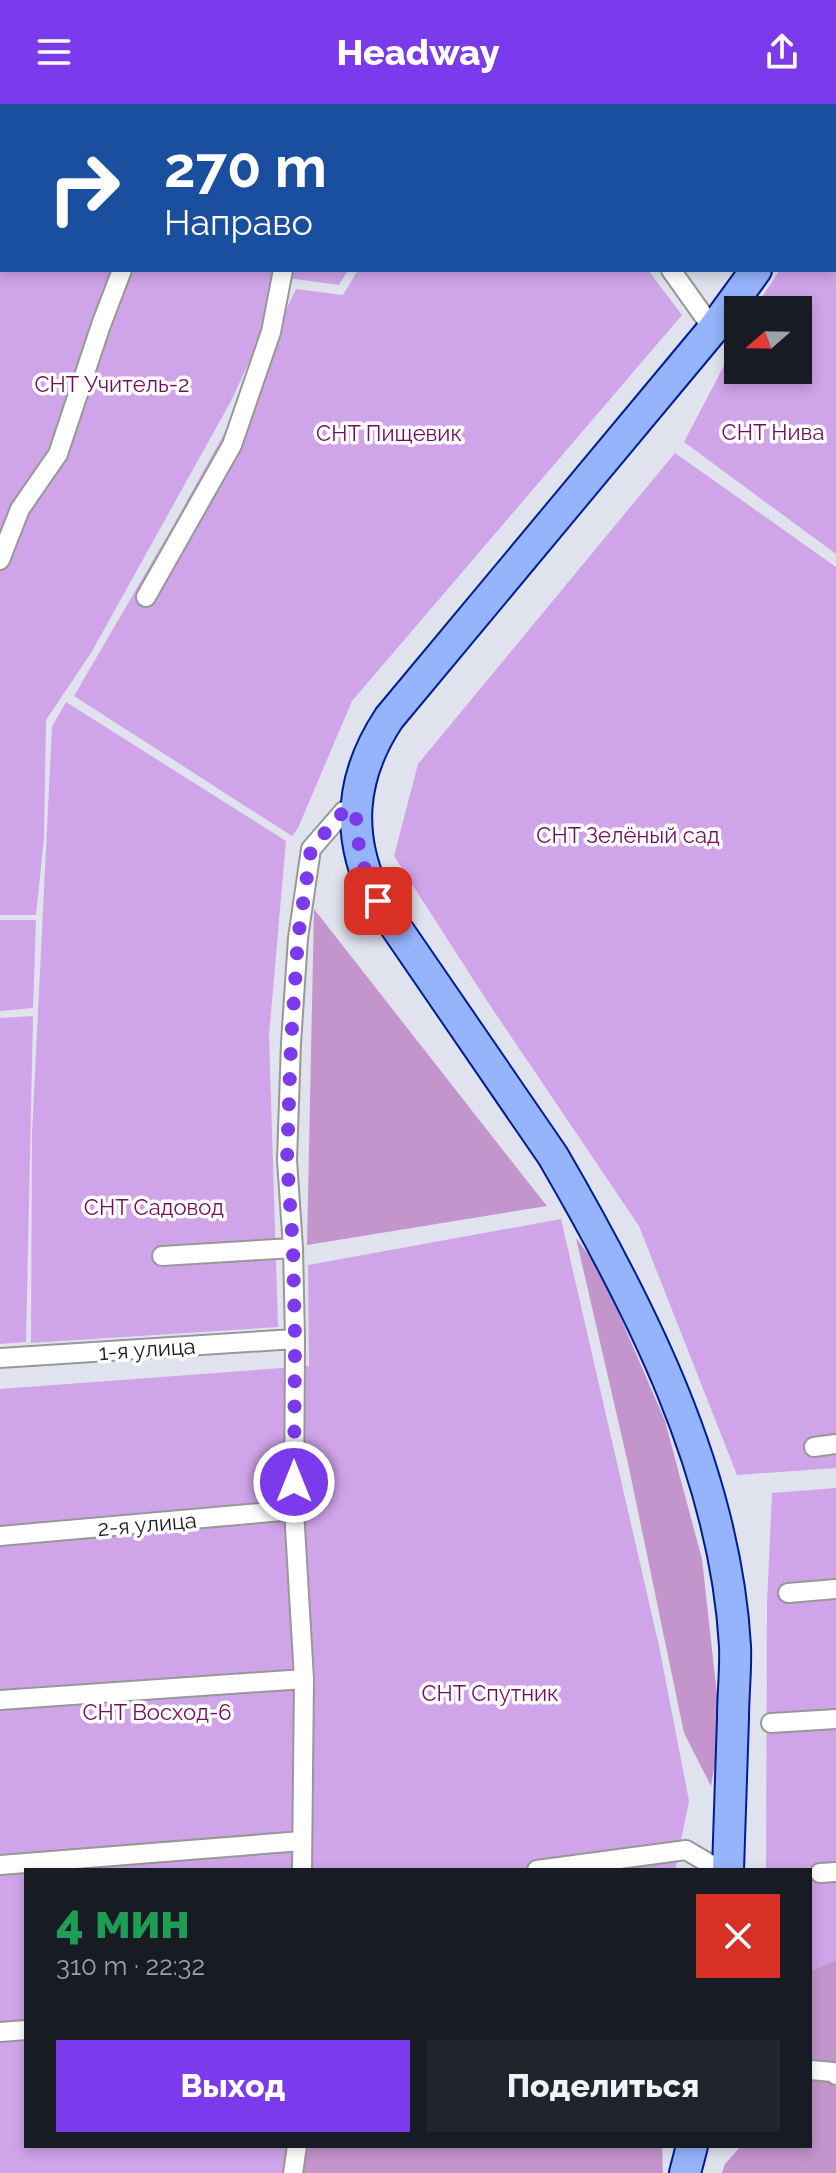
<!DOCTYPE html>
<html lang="ru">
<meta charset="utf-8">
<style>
body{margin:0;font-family:Raleway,sans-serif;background:#20242c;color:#f1f3f6;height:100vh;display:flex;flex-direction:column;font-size:30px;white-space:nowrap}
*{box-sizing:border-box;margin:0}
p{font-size:26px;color:#9ea1a6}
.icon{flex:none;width:44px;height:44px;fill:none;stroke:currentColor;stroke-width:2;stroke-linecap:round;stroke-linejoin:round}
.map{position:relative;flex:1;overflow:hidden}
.side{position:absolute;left:24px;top:1764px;width:788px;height:280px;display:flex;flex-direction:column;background:#171b24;border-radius:0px;box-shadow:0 4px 12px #0003}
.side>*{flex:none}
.hud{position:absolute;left:0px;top:0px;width:836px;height:168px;box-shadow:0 4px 12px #0003;background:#1a4fa0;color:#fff;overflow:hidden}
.needle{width:52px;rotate:250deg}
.fabs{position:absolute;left:724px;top:192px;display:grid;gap:16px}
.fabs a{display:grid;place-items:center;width:88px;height:88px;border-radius:0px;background:#171b24;box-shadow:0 4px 12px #0003;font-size:40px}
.pin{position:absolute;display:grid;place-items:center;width:68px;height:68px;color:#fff;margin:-34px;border-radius:16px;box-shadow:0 4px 12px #0006}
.me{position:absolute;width:88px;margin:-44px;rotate:0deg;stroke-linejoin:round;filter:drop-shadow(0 0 6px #0008)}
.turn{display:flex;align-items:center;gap:28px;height:168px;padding:0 32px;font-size:36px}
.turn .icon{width:104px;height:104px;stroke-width:2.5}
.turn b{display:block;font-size:56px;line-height:68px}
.round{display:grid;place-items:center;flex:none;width:84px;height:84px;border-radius:0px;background:#20242c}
.overview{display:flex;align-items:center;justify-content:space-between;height:136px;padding:0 32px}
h1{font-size:48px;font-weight:800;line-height:60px;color:#1e9e55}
.action{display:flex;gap:16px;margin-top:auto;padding:16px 32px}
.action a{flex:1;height:92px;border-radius:0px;background:#7c3aed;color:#fff;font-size:32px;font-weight:800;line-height:92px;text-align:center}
.action a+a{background:#20242c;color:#f1f3f6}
header{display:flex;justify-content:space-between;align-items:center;height:104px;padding:0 32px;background:#7c3aed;color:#fff;font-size:36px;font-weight:800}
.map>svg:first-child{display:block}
.grass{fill:#d0a4e9}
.forest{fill:#c494cd}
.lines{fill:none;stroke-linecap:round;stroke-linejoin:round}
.street-casing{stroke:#989898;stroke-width:22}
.primary-casing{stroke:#001d91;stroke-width:34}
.street{stroke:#fff;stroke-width:18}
.primary{stroke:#95b4fc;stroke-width:30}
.route{stroke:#7c3aed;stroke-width:14;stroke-dasharray:0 25.2}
.labels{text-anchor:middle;stroke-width:7;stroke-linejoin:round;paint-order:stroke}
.park-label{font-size:22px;fill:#770a60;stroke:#fff}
.street-label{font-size:22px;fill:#1b1b1b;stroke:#fff}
</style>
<header><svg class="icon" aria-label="menu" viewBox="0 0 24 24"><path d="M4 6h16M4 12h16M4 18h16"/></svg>Headway<svg class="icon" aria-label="share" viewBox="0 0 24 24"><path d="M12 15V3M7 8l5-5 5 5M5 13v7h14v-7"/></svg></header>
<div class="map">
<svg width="836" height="2069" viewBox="0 0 836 2069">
<rect width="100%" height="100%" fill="#e0e2ed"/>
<path class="grass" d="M0,0H450L449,2H2V166H348L339,181L288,174L231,297L91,549L46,616L44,734L36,811H0Z
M559,0H821L819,2H560Z
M836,89V450L684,338L738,235V266H798V206H753L780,166H834V92Z
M358,166H648L682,211L352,597L298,724L292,732L74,592L173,422L244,294L296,185L343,191Z
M675,349L836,463V1364L737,1371L639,1122L487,897L394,752L418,660Z
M66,598L286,737L269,931L278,1223L31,1239L32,1030L52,623Z
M0,816H36L33,904L0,907Z
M33,912L26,1238L0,1240V914Z
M561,1115L659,1542L689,1697L675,1766H26V2042H302L298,2069H0V1285L309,1262L308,1161Z
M836,1384V1875L810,1877V1766H766L767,1501L772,1389Z"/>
<path class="forest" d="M314,805L524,1073L547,1102L307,1141Z
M576,1134L600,1166L665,1317L702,1455L721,1627L711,1682L684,1629L629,1364Z
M836,1856V2069H722L725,2060L741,2042H810V1868Z
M302,2042H662L663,2069H298Z"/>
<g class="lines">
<g class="street-casing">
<path id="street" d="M518,0L521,2
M26,2L27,0
M188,2L189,0
M338,2V0
M0,74L2,69
M671,166L713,225
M0,456L20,405L58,350L101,221L122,166
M146,493L232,341L271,228L283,166
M162,1152L293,1144
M0,1254L295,1235
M814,1343L836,1340
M0,1432L294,1406
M788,1489L836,1485
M0,1596L304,1575
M771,1619L836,1615
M0,1761L302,1737
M302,1766L304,1575L294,1406L295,1235L293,1144L287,1056L291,939L298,834L311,745L344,707L356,706
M537,1766L686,1746L720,1766
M820,1769L836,1768
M0,1928L26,1926
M810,1966L833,1968L836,1971
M293,2069L297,2042"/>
</g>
<g class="primary-casing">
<path id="primary" d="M834,56L836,53
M728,1766C730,1715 731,1665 733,1614C733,1590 736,1566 735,1542C725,1367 639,1200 553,1052L378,797C345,733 350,673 389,614L713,225L756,166
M685,2069L692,2042"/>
</g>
<use href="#street" class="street"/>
<use href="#primary" class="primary"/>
</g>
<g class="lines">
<path class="route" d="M294,1378L295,1235L293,1144L287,1056L291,939L298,834L311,745L344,707L356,706C356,739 363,768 378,797"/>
</g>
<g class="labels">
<g class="park-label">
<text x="112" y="288">СНТ Учитель-2</text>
<text x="773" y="336">СНТ Нива</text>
<text x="389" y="337">СНТ Пищевик</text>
<text x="628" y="739">СНТ Зелёный сад</text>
<text x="154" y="1111">СНТ Садовод</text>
<text x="490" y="1597">СНТ Спутник</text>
<text x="157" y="1616">СНТ Восход-6</text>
</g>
<g class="street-label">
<text transform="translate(147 1245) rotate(-4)" y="8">1-я улица</text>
<text transform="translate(147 1420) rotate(-5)" y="8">2-я улица</text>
</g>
</g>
</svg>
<div class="fabs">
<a><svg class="needle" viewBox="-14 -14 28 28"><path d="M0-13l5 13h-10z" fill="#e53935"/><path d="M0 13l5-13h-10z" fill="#9ea1a6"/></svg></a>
</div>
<div class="pin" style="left:378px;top:797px;background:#d93025"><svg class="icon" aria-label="arrive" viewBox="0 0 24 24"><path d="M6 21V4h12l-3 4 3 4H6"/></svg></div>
<svg class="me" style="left:294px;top:1378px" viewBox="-20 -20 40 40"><circle r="17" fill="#7c3aed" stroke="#fff" stroke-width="3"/><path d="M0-11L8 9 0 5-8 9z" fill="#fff"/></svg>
<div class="hud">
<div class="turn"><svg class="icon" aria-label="right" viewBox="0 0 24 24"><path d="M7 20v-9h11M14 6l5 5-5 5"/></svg><div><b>270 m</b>Направо</div></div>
</div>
<section class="side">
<div class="overview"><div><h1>4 мин</h1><p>310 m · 22:32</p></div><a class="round" style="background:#d93025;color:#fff"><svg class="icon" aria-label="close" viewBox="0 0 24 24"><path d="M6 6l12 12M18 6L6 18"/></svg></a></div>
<div class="action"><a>Выход</a><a>Поделиться</a></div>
</section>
</div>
